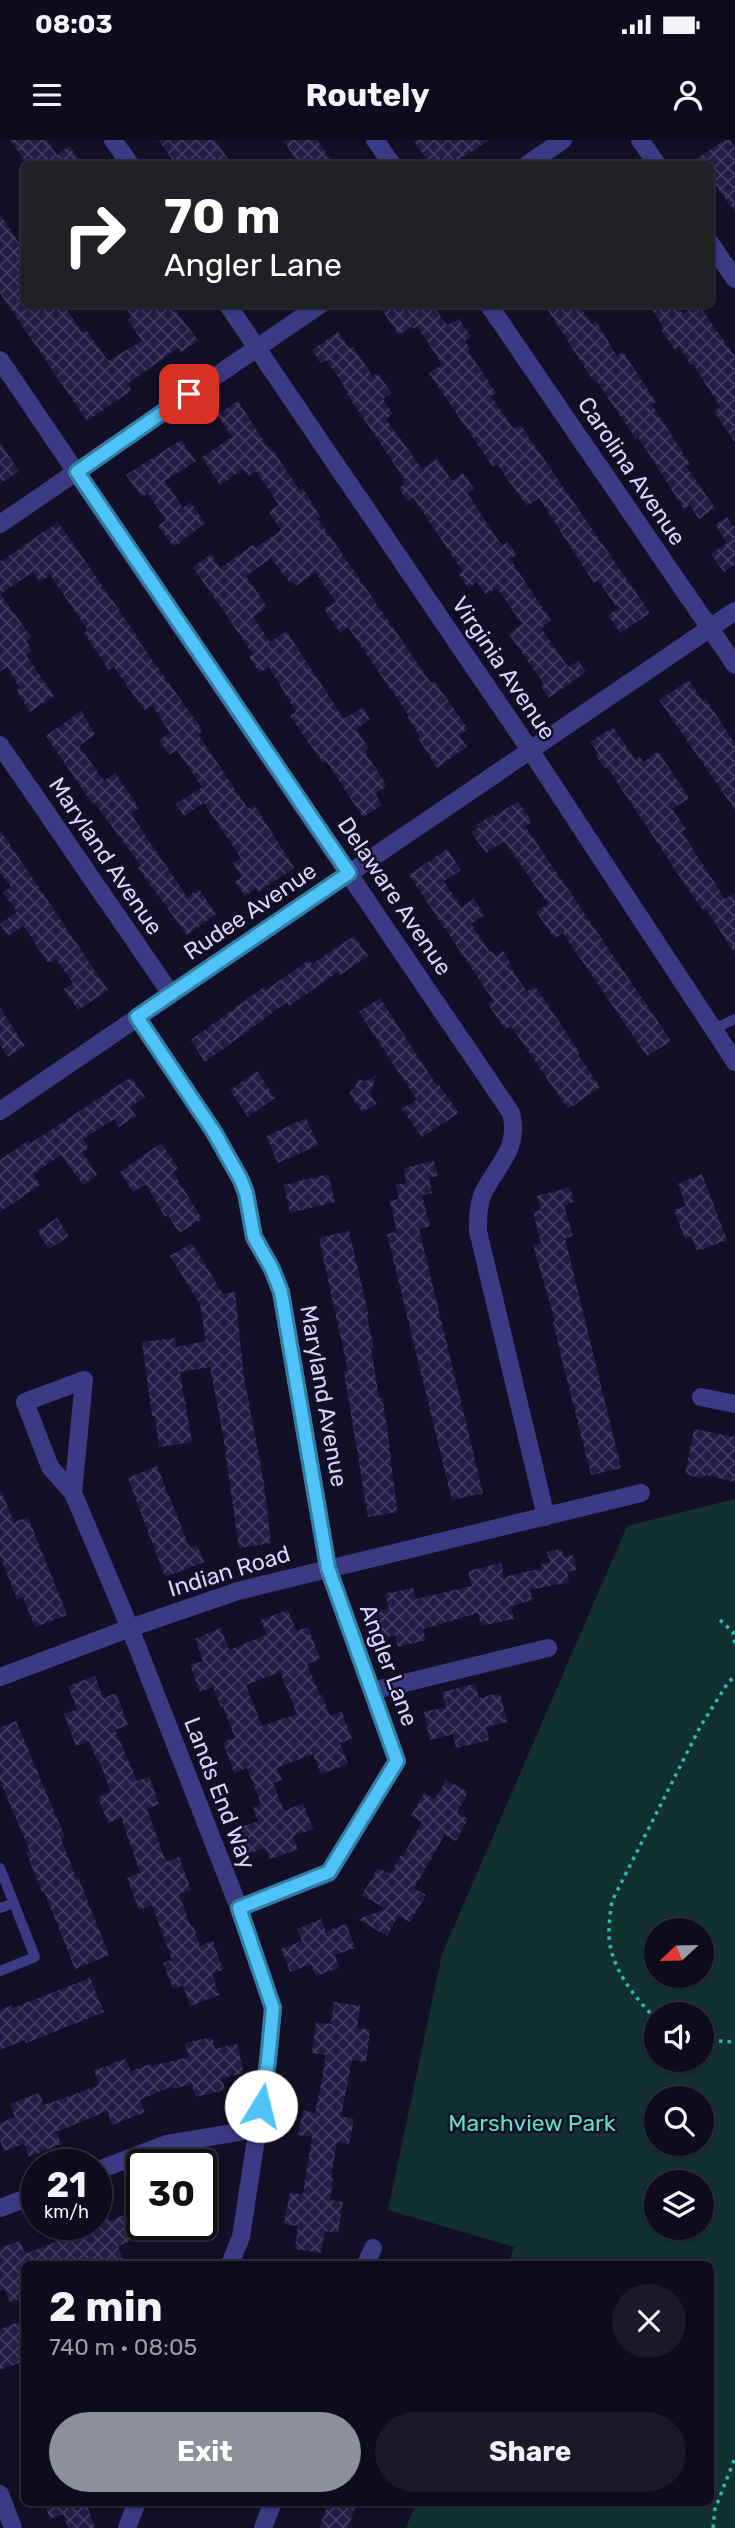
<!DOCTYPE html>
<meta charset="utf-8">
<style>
body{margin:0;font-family:Rubik,sans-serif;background:#1c1929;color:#f1f3f6;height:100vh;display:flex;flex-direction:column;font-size:26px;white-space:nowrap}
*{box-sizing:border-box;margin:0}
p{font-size:23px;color:#9b9ba3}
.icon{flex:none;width:38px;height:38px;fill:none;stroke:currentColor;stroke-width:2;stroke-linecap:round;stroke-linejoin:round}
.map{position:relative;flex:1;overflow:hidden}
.panel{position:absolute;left:21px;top:2121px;width:693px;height:245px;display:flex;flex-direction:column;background:#0e0b1c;border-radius:10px;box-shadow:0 2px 5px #0004,0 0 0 2px #2e2b3b}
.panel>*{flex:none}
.hud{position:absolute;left:21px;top:21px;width:693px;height:147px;border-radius:10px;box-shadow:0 2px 5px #0004,0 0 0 2px #2e2b3b;background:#202124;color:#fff;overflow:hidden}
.needle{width:46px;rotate:248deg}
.tools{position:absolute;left:644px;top:1778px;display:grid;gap:14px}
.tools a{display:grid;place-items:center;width:70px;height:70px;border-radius:50%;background:#0e0b1c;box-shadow:0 2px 5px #0004,0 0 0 2px #2e2b3b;font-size:35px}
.speed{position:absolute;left:21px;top:2009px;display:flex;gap:14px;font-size:35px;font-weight:700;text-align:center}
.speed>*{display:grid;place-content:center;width:91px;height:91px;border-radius:50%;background:#0e0b1c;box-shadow:0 2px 5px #0004,0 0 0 2px #2e2b3b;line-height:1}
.speed small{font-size:18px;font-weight:400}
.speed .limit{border:4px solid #111;border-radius:10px;background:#fff;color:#111}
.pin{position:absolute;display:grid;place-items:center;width:60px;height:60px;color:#fff;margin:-30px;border-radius:14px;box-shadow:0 4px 10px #0006}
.me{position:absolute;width:77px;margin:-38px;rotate:9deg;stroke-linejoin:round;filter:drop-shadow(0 0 5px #0008)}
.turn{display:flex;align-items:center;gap:24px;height:147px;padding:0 28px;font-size:32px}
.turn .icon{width:91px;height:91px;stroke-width:2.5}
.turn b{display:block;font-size:49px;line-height:60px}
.round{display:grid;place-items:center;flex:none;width:74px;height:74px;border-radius:37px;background:#1c1929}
.summary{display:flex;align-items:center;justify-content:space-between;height:119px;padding:0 28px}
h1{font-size:42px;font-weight:700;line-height:52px}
.cta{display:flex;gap:14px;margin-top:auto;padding:14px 28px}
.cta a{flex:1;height:80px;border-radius:42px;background:#8c9099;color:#fff;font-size:28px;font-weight:700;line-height:80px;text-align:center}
.cta a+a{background:#1c1929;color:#f1f3f6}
.status{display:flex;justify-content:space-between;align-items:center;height:49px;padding:0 35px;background:#0e0b1c;direction:ltr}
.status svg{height:19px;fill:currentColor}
header{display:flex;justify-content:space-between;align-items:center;height:91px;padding:0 28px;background:#0e0b1c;font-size:32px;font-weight:700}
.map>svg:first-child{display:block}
.green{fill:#12302f;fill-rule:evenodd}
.building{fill:url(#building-cross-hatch);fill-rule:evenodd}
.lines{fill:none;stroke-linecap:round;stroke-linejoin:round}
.path{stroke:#2fb8b0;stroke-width:3.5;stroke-dasharray:3.5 5;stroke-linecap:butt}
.service{stroke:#3d3a85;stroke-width:10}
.minor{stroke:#3d3a85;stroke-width:18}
.route-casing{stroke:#337fa1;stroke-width:18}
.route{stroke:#4fc3f7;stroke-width:12}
.labels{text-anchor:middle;stroke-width:5;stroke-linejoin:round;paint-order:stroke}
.street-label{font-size:23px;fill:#d9d4ff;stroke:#130f26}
.park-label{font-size:23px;fill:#5fe0c0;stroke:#130f26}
</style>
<div class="status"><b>08:03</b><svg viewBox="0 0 49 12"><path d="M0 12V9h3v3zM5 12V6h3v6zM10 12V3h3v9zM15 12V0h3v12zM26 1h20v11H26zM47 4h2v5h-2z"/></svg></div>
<header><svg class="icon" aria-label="menu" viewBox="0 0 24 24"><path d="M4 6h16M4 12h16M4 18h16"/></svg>Routely<svg class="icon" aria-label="person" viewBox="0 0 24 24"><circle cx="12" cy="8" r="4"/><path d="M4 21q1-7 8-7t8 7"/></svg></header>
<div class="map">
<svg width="735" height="2388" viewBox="0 0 735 2388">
<defs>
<pattern id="building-cross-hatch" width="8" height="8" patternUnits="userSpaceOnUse" patternTransform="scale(1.75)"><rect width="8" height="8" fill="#241b47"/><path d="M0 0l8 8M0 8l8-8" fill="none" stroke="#433b63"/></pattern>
</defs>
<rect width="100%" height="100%" fill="#130f26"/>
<path class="green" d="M735,1359V2388H406L416,2363L710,2362V2124H508L514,2107L388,2070L442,1814L627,1386ZM656,1790H702V1836H656ZM656,1874H702V1920H656ZM656,1958H702V2004H656ZM656,2042H702V2088H656Z"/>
<path class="building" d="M10,0H47L57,15L69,6L82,24H27Z
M158,0H215L228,19L220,24H176Z
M283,0H317L334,24H299Z
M413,0H489L453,24H430Z
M725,0H730L735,8V72L710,38V24H689Z
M0,74L24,111V164H63L82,192L86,190L108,221L142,201L128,180L132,177L123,164H170L198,200L181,212L178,208L127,244L132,250L87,281L0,153Z
M378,164H432L447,185L459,179L471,197L465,201L470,209L468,211L496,253L491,256L513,288L521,286L650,473L620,493L608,475L618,469L598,440L594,443L539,358L527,366L497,324L493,327L429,233L442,224L417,186L413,189L412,186L399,195Z
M544,164H578L592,184L596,181L617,216L623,212L656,262L652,265L690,324L686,326L715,368L699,379L690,365L684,369L638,297L636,299L596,240L594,242Z
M648,164H676L683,174L693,167L696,171L701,168L735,217V302L714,272L720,267L693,224L691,225L679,207L675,210L661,190L664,188Z
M338,192L350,209L353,207L373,237L378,233L391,253L383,259L393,274L386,279L422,329L437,319L452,341L463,333L474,349L467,353L502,406L508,402L517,415L510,419L551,481L541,488L568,527L578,521L586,532L549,558L541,546L544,544L509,494L522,484L497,448L486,455L477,442L468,448L459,435L463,432L413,357L407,361L399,348L404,344L403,342L405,340L347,254L349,253L326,220L321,223L312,210Z
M238,261L268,308L270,306L300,351L303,348L320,377L318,379L425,534L431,543L434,541L468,589L459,595L467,607L437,628L418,598L420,596L407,577L409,576L348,487L340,493L324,469L336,462L315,432L296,446L292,441L290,443L271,418L246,436L267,467L253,477L270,502L286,491L344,579L363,567L370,579L356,589L369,609L365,612L387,646L375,654L382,665L363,677L326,621L323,623L290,576L296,572L269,527L260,533L249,517L253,514L193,427L211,414L220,428L253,405L256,408L281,390L269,372L279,365L256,331L248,336L243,329L220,345L202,317L232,297L217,275Z
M181,300L196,321L165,341L183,368L190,362L205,383L174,407L158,386L166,380L148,353L142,357L126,335Z
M0,303L19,331L0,344Z
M727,377L735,388V424L724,432L711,414L727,403L715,385Z
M58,382L139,499L138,500L203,591L198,594L248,669L254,664L294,728L258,752L256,748L245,756L235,742L242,737L233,723L241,718L204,663L184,676L176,664L202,647L177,610L169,615L159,600L170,593L152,565L144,570L114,527L109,530L84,493L88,490L50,435L40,442L33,432L0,454L32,498L26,501L32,511L26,515L54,556L30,572L17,551L19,547L7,527L0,531V422Z
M689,540L702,560L705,558L735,604V670L659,560Z
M81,571L95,594L79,606L104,641L115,633L139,668L131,674L187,757L199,749L216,774L187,795L138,728L141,726L94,662L92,663L46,596Z
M613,587L635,619L639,616L644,622L658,611L689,658L672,669L686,689L682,692L725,759L735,753V814L706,769L704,771L696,761L607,627L605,628L595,615L598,613L590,602Z
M518,661L532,682L525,686L671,901L647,916L563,793L555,799L536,772L548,764L504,701L486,713L471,692L479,687L477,685L493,674L494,677Z
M0,690L108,850L78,870L64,849L73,843L56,819L48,823L24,786L8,796L0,784L17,772L3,753L11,747L0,733Z
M447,709L461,730L444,741L461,767L474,759L484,775L471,784L490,812L492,811L496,816L503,811L511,824L509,825L527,852L535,846L580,913L578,915L600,947L568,969L511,886L505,889L488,864L493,860L409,735Z
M354,796L368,816L340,835L338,832L289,866L287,862L205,922L191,900L264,847L266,850L309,820L312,824Z
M380,858L437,946L439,945L459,973L422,997L402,969L417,960L359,872Z
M0,868L25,906L8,917L0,905Z
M257,931L275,958L248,977L230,950Z
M376,935L370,955L377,964L362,972L349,953L355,948L358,939L366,941Z
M131,937L145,957L130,967L136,976L119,987L114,979L83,999L89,1008L82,1012L97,1035L83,1045L61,1015L33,1034L40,1045L0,1072V1020L29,1000L31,1003Z
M306,978L318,1005L278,1023L266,996Z
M161,1003L178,1028L173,1032L202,1079L179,1093L168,1075L165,1077L146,1044L133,1052L120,1032Z
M434,1021L438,1036L429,1038L432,1053L422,1055L430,1086L419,1089L483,1353L452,1360L387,1094L397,1092L390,1061L399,1059L396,1045L406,1043L404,1028Z
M328,1034L335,1062L290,1073L284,1045Z
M702,1034L727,1100L697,1111L691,1096L685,1099L674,1070L686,1066L678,1044Z
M570,1047L574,1062L564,1065L573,1096L565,1098L621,1328L591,1335L560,1212L553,1182L555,1181L533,1105L541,1103L533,1072L541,1070L537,1056Z
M57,1078L69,1096L49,1109L37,1091Z
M349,1091L369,1177H367L374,1208H371L379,1258H382L387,1286L397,1372L368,1377L344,1232L348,1231L319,1098Z
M192,1103L223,1154L235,1152L244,1237L264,1343L271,1403L239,1408L223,1295L210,1227L180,1232L192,1302L159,1307L155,1276H152L142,1202L175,1198L176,1207L206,1201L200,1164L170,1116Z
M694,1289L735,1297V1342L706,1335L701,1338L685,1334Z
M157,1326L190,1408L197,1405L204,1422L165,1437L128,1338Z
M0,1349L14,1382L28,1377L67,1475L35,1487L23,1457L17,1459L0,1416Z
M562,1409L563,1417L573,1415L576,1430L567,1432L569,1442L530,1450L532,1460L511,1466L514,1479L481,1486L478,1473L423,1489L426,1500L398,1507L395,1495L373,1500L366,1473L389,1468L385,1454L413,1448L416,1459L472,1446L468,1431L501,1423L504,1437L542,1428L541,1424L550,1422L547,1412Z
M288,1470L296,1491L308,1487L320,1519L307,1524L320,1556L322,1555L330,1576L342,1572L352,1599L340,1603L348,1624L321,1634L313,1614L277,1628L282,1640L273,1643L284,1671L303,1663L313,1689L293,1696L298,1709L270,1719L265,1708L245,1715L235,1689L258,1681L253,1668L261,1664L247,1628L234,1633L223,1602L235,1598L223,1566L221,1567L213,1547L200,1552L190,1525L203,1521L195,1499L221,1488L229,1510L266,1495L261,1480ZM280,1532L297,1574L262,1586L246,1545Z
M95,1536L103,1558L116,1553L128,1585L115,1590L137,1641L149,1636L159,1664L147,1669L166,1722L179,1717L191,1750L179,1754L191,1786L193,1785L200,1806L213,1801L223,1830L212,1834L219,1855L190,1866L183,1845L173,1849L163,1823L172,1820L152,1765L139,1770L127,1738L140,1733L121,1677L108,1683L98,1657L111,1652L99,1620L97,1621L89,1601L76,1606L64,1574L77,1569L68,1546Z
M475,1544L479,1558L500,1553L507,1582L486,1587L489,1600L456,1608L453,1594L430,1600L424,1572L446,1567L442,1552Z
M16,1581L65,1697L61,1699L76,1737H78L109,1815L75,1829L44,1751L42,1752L26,1712L30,1711L0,1641V1588Z
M446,1640L468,1652L457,1672L468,1679L456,1701L445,1694L414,1748L426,1755L410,1782L398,1776L387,1796L358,1779L386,1769L362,1755L378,1728L390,1734L401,1715L403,1716L422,1682L411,1676L424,1653L435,1659Z
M321,1779L326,1792L346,1784L355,1808L335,1815L339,1828L316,1836L311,1824L290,1832L281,1809L302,1801L297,1789Z
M90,1838L104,1872L26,1903L25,1900L0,1910V1870L12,1865L13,1868Z
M334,1862L360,1866L357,1888L370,1890L366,1922L352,1920L341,1976L354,1979L349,2004L337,2002L331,2037H333L330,2060L343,2062L338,2093L325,2091L321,2113L295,2109L298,2086L284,2084L290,2052L303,2055L312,1997L298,1995L303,1970L315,1973L320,1950L326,1915L312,1913L316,1882L331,1884Z
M212,1897L215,1909L237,1904L244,1933L222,1938L225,1950L195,1957L192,1944L173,1949L172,1946L140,1960L145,1972L112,1985L107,1971L56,1992L61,2004L29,2017L24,2004L4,2011L0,2000V1983L15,1977L10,1964L39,1953L44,1965L67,1957L99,1945L94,1931L125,1919L131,1931L150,1924L151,1926L189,1917L185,1903Z
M96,2052L109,2081L130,2073L134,2084L167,2085L118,2106L123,2119L109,2124H91L89,2118L71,2124H24V2157L10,2163L5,2149L0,2151V2108L20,2101L25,2114L79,2093L76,2084H96Z
M24,2180V2221L0,2230V2189Z
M44,2362H90L87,2365L95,2388H68L63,2374L50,2379Z
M329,2362H357L348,2388H319Z"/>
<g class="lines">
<path class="path" d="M720,1480L733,1492L735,1505
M656,1879C633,1856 607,1823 609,1789C609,1780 611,1770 612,1761L700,1587L729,1541L735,1537
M702,1900L735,1902
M713,2388L715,2369L735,2318"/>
<path class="service" d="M712,890L735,879
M0,1728L35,1817L0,1831
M0,1768L14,1763"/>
<path class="minor" d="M113,0L130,24
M375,0L392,24
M640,0L657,24
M528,24L563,0
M710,103L735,139
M227,164L530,610L735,922
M488,164L735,525
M0,220L511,973C520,1008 498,1024 483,1053C478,1065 478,1078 478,1091L546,1377
M0,384L321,164
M0,605L171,854
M137,877L214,992L241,1040L246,1053L254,1097L272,1129L281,1152L328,1428L397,1621L329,1733L239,1768
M0,971L735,471
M701,1257L735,1264
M73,1353L50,1327L25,1262L84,1240L73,1353L130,1488L239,1768L273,1868L268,1921L241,2097L230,2124
M0,1537L130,1488L238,1451L641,1353
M372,1551L548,1508
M96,2031L167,2004L257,1989
M0,2068L37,2054
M366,2124L373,2108
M0,2354L13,2388
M127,2388L137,2362
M263,2388L273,2362"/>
</g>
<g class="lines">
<g class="route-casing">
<path id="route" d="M189,254L77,332L349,733L137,877L214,992L241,1040L246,1053L254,1097L272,1129L281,1152L328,1428L397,1621L329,1732L239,1768L273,1868L268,1921L261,1966"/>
</g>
<use href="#route" class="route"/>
</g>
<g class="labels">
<g class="street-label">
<text transform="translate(632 331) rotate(56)" y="8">Carolina Avenue</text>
<text transform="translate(504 528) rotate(56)" y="8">Virginia Avenue</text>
<text transform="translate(106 716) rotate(56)" y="8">Maryland Avenue</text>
<text transform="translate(395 756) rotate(56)" y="8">Delaware Avenue</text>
<text transform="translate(250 771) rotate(-34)" y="8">Rudee Avenue</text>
<text transform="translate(324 1256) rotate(80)" y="8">Maryland Avenue</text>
<text transform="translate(229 1431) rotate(-17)" y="8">Indian Road</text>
<text transform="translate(389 1525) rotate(70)" y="8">Angler Lane</text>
<text transform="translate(220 1653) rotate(69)" y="8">Lands End Way</text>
</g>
<g class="park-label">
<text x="532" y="1991">Marshview Park</text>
</g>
</g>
</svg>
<div class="tools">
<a><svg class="needle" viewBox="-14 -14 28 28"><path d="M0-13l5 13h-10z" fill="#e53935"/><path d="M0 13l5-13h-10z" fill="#9b9ba3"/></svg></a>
<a><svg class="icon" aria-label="sound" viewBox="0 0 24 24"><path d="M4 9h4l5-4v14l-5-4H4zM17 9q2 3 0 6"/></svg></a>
<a><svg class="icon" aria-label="search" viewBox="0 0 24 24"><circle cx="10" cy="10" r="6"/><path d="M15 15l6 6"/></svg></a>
<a><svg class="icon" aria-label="layers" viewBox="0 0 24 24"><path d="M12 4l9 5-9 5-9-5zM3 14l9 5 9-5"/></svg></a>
</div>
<div class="speed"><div>21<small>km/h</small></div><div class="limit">30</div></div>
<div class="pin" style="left:189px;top:254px;background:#d93025"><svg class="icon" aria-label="arrive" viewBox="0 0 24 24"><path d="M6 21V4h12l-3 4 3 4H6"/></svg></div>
<svg class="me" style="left:261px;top:1966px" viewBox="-20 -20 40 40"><circle r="19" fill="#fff"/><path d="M0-13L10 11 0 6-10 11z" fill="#4fc3f7"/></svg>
<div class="hud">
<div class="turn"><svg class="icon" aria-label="right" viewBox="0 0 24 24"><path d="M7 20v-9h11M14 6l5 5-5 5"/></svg><div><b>70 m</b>Angler Lane</div></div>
</div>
<section class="panel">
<div class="summary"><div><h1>2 min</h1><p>740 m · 08:05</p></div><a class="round"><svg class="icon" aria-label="close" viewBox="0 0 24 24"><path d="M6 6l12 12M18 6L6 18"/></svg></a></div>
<div class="cta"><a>Exit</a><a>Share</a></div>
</section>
</div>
